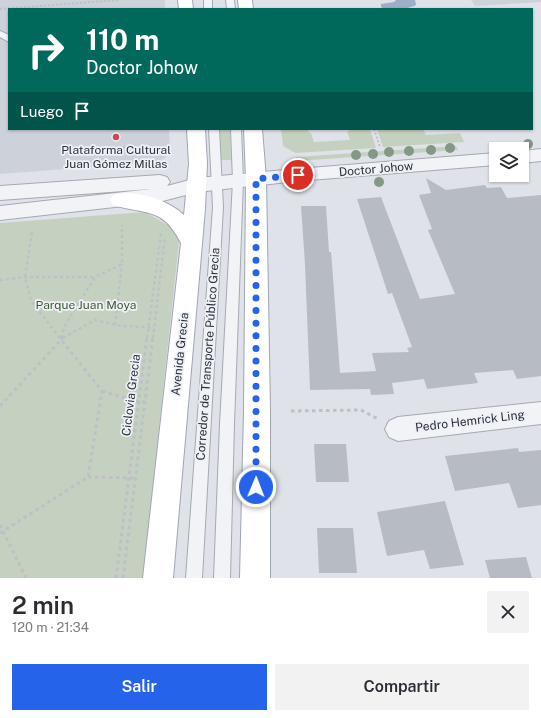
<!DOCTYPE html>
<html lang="es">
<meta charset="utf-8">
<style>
body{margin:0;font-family:"Public Sans",sans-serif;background:#f2f2f3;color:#2b2b33;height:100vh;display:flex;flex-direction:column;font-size:15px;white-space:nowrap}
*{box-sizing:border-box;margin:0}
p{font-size:13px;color:#7c7c81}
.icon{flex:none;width:22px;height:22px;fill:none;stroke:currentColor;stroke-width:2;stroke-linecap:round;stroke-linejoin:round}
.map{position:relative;height:578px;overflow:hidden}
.details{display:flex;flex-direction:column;background:#fff;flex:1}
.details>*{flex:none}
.hud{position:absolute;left:8px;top:8px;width:525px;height:122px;border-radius:0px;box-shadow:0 1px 3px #0004;background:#00695c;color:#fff;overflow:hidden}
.buttons{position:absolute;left:489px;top:142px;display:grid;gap:8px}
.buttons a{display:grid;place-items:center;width:40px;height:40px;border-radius:0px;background:#fff;box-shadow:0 1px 3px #0004;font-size:20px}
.pin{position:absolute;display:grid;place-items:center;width:34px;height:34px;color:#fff;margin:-17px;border:2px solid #fff;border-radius:50%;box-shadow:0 1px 4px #0007}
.me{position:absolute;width:44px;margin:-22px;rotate:1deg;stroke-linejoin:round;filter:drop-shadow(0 0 3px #0008)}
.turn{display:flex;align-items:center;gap:14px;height:84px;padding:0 12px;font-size:18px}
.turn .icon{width:52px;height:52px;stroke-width:2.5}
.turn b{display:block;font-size:28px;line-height:34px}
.then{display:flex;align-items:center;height:38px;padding:0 12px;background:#0003;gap:8px;font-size:15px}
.round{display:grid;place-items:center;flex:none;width:42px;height:42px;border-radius:0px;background:#f2f2f3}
.summary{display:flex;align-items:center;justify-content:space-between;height:68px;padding:0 12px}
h1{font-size:24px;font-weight:600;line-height:30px}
.cta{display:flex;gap:8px;margin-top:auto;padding:8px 12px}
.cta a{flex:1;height:46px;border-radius:0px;background:#2563eb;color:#fff;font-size:16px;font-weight:600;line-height:46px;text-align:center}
.cta a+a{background:#f2f2f3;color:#2b2b33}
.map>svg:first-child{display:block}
.built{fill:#cdd1da}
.green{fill:#c4d1c1}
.water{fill:#9cafc6}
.building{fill:#b7bbc4}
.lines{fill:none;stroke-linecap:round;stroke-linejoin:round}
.service-casing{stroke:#a5a9b2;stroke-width:2}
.minor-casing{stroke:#a5a9b2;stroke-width:2}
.tertiary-casing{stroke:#a5a9b2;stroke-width:2}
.primary-casing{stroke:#9fa6b3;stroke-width:2}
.path-far2{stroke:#bec0c6;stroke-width:2;stroke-dasharray:2 2;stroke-linecap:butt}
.path-far1{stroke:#bec0c6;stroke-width:2.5;stroke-dasharray:3 3;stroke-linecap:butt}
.path{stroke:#bec0c6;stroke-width:3;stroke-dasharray:3.5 3.5;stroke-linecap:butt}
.service{fill:#f2f3f6;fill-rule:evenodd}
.minor{fill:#f2f3f6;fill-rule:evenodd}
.tertiary{fill:#f2f3f6;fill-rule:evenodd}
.primary{fill:#fff;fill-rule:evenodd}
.tree{fill:#859787}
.route{stroke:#2563eb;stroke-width:7;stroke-dasharray:0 12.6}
.poi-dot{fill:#c84958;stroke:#eff1f5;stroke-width:1.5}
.labels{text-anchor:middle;stroke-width:3.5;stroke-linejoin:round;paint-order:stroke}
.poi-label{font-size:12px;fill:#29303e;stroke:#eff1f5}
.street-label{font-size:12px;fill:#29303e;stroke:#eff1f5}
.park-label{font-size:12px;fill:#3c5937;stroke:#eff1f5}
</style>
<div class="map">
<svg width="541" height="578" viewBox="0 0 541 578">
<rect width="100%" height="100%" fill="#dfe2e8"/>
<path class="built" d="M0,0H165V9H9V129H169L170,151L165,158L155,162L0,174Z
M471,0H541V2L475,6Z"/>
<path class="green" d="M220,129H230L231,160H221Z
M281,129H308L309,133H311L314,142L350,140L347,131H349V129H370L376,148L295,153L283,146Z
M377,129H423L426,135L460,133L464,142L383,147Z
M456,146L458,150L296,161V157Z
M145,212L180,232L143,578H0V223Z"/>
<path class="water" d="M396,0H415L416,5C409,9 388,12 381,7V4L394,2Z"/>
<path class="building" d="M426,178L446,190L485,185L487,188L501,187L507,198L541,195V376L517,379L513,370L474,373L478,383L427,389L424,379L392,383L394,394L371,395L370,389L310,390L305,264L301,206H326L329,252H331L332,264L340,373L376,371L372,353L409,352L407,348L412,347L392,293L388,294L357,199L381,197L420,299L455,294L428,230L432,229L419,195L431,193Z
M314,444H346L349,482H316Z
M518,448L519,452L541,450V505L518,508L509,483L455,491L445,456Z
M445,501L464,565L430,569L424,550L387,556L377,512Z
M317,528H353L357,573H319Z
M526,557L532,578H490L485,560Z"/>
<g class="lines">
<g class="service-casing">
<path id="service" d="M204,0H212V9H204Z
M226,0H234L235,9H227Z
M0,31L9,35V42L0,37Z
M209,129H219L223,207L202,578H186L213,207Z
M231,129H241L243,181L234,424L230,578H214L220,424L233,181Z"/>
</g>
<g class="minor-casing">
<path id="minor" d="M541,402V424L398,441L389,437L385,429L389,421L398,417Z"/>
</g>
<g class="tertiary-casing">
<path id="tertiary" d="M541,149V161L522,163V151Z
M496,153V165L297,181L197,192L159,202L0,220V206L151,189L0,200V186L160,175L167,177L170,182L167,186L197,178L297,169Z"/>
</g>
<g class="primary-casing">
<path id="primary" d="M178,0H192L193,9H179Z
M238,0H252L253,9H239Z
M187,129H205L207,164L205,209L173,578H143L181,243C162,206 146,215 113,205L110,200L113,195C135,189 168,200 184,215L189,164Z
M244,129H262L266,179L270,411V578H240L244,411L246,179Z"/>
</g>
<path class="path-far2" d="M0,9L119,0
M374,129L380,147
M119,147L138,148"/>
<path class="path-far1" d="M132,148H138
M32,232L25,277L31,301L60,338
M0,280L25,277H95
M115,325L122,264
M62,338L64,327L95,277L122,264V225
M63,338L95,320L115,325L154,328
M147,338L161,233
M153,338L165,237"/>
<path class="path" d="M61,339L65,337
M102,391L139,402H145
M0,406L61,340L62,337
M291,411L361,410L378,419
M88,477L136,478
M0,525L26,578
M0,533L88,477L102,391L59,337
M116,578L147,337
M123,578L153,337"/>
<use href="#service" class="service"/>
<use href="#minor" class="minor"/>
<use href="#tertiary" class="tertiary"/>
<use href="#primary" class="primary"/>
</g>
<g class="tree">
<circle cx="528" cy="144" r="5"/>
<circle cx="450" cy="148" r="5"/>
<circle cx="431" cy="150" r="5"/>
<circle cx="409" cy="151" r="5"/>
<circle cx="389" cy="152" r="5"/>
<circle cx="373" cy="154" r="5"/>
<circle cx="356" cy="155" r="5"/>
<circle cx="379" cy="182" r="5"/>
</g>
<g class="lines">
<path class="route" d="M256,487V179L298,175"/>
</g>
<circle class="poi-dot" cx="116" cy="137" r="4"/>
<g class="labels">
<g class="poi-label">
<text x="116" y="154">Plataforma Cultural<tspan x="116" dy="14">Juan Gómez Millas</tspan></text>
</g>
<g class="street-label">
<text transform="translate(376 169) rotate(-5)" y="4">Doctor Johow</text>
<text transform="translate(180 354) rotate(-84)" y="4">Avenida Grecia</text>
<text transform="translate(208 354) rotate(-86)" y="4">Corredor de Transporte Público Grecia</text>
<text transform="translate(131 395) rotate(-83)" y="4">Ciclovia Grecia</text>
<text transform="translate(470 421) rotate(-7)" y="4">Pedro Hemrick Ling</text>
</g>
<g class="park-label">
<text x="86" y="309">Parque Juan Moya</text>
</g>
</g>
</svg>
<div class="buttons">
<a><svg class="icon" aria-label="layers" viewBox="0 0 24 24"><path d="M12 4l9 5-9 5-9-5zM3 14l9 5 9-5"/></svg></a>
</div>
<div class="pin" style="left:298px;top:175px;background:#d93025"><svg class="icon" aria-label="arrive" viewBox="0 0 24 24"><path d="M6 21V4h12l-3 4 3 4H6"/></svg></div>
<svg class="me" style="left:256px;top:487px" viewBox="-20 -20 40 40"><circle r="17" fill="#2563eb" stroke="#fff" stroke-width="3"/><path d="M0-11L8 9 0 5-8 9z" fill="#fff"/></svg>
<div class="hud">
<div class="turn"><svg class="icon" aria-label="right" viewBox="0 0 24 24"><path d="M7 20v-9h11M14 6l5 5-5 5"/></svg><div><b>110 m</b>Doctor Johow</div></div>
<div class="then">Luego<svg class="icon" aria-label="arrive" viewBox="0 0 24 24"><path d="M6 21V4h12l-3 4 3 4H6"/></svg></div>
</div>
</div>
<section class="details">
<div class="summary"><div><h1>2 min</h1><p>120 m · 21:34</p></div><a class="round"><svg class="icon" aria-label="close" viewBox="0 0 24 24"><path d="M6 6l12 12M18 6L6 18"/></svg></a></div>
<div class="cta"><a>Salir</a><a>Compartir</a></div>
</section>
